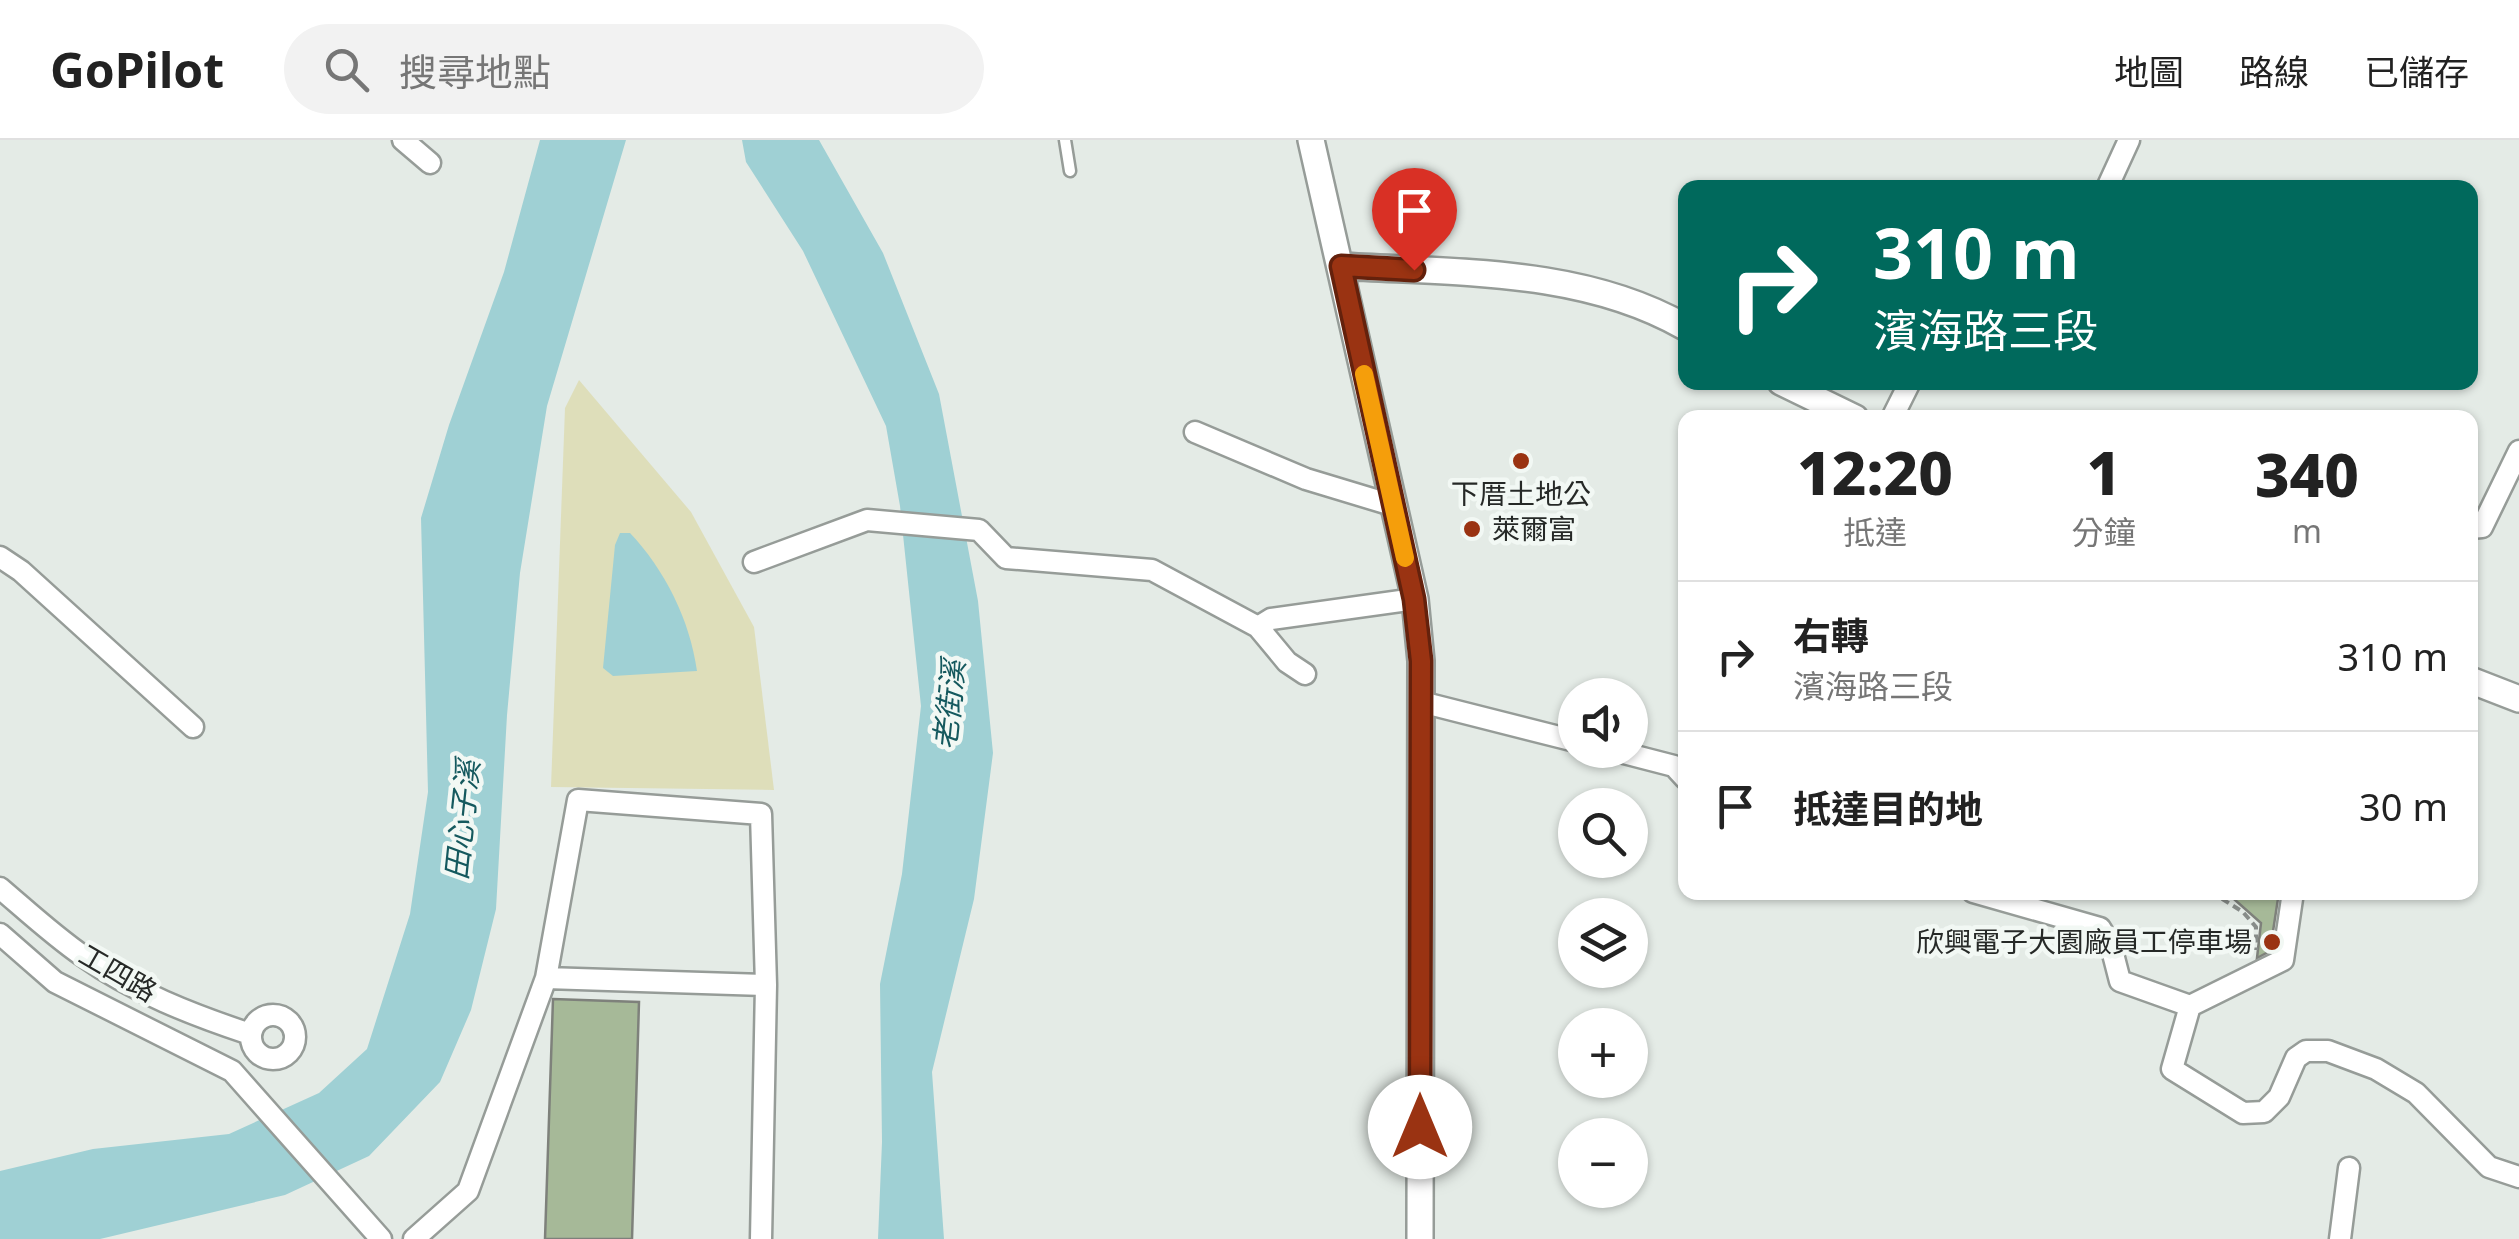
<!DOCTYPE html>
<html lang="zh-TW">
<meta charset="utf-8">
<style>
body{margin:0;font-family:"Noto Sans","Noto Sans TC",sans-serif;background:#f2f2f2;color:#222;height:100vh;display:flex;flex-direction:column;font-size:38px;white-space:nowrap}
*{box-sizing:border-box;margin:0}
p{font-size:32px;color:#767676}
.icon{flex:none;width:55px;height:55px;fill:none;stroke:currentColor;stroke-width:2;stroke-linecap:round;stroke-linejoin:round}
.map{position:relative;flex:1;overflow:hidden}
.details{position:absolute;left:1678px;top:270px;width:800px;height:490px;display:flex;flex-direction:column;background:#fff;border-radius:20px;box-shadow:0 2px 8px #0004}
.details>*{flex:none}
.banner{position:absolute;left:1678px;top:40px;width:800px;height:210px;border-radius:20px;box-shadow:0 2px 8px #0004;background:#00695c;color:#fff;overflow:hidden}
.fabs{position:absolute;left:1558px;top:538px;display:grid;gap:20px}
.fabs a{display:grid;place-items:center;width:90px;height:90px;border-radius:50%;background:#fff;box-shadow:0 2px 8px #0004;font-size:50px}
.pin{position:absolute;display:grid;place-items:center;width:85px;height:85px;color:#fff;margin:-102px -42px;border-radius:50% 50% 50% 0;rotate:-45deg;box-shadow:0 0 10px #0007}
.pin .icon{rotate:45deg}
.me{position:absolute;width:110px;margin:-55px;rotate:0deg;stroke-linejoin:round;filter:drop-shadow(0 0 8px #0008)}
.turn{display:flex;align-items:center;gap:35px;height:210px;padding:0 30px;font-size:45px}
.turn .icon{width:130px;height:130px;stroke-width:2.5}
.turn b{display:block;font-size:70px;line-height:85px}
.eta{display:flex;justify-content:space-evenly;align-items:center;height:170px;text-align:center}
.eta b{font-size:60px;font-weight:800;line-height:70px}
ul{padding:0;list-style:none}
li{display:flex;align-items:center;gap:30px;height:150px;padding:0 30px;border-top:2px solid #e0e0e0}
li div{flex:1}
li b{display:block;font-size:38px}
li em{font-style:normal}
header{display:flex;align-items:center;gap:60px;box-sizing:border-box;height:140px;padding:0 50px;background:#fff;border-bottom:2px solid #e0e0e0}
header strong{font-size:48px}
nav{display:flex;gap:55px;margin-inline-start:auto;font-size:35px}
.search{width:700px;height:90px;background:#f2f2f2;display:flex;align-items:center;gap:25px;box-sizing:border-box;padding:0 35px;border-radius:55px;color:#767676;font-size:38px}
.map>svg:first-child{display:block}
.green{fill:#dedeba}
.water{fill:#9fd0d4}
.building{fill:#a6b998;stroke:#7e817b;stroke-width:2.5}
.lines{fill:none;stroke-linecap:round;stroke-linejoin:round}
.service-casing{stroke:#969c98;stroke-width:15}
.minor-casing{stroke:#969c98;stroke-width:25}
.tertiary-casing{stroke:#969c98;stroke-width:30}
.path{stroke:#878c89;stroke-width:4;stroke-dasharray:8 5;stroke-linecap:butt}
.service{stroke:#fff;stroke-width:10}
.minor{stroke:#fff;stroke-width:20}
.tertiary{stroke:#fff;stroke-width:25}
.route-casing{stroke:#64210c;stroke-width:25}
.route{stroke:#9a3312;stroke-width:18}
.slow{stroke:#f59e0b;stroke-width:18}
.poi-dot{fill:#9a3312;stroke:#f2f8f4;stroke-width:4}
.labels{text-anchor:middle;stroke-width:9;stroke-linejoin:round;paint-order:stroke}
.poi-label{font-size:28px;fill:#262927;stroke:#f2f8f4}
.street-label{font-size:28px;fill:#262927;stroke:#f2f8f4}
.water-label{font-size:30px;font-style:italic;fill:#15595e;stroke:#f2f8f4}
</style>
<header>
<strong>GoPilot</strong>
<div class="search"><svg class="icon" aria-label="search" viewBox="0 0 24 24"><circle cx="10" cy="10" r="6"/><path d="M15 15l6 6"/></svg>搜尋地點</div>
<nav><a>地圖</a><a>路線</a><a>已儲存</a></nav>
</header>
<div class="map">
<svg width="2519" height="1099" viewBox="0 0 2519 1099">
<rect width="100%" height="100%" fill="#e4ebe6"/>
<path class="green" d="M579,240L691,372L754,487L774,650L551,647L565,268Z"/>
<path class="water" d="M540,0H626L547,266L520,433L507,575L496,769L471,870L440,942L369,1016L285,1055L100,1099H0V1031L93,1009L229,994L319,953L367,909L410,774L428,652L421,378L449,285L504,132Z
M742,0H819L883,113L939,254L978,461L993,613L974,759L932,932L944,1099H878L882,1002L880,844L902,734L921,566L900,366L886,286L803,111L746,22Z
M620,393H630C665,430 690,480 697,531L613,536L603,528L615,405Z"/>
<path class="building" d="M2226,752H2279L2270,811L2257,818L2261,783Z
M553,859L639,862L632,1099H545Z"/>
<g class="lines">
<g class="service-casing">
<path id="service" d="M1065,0L1070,31"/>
</g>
<g class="minor-casing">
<path id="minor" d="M403,0L430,23
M2107,48L2129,0
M1892,278L1910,242
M1195,292L1306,339L1392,365
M2470,388L2482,387L2519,311
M0,417L21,431L193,587
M754,422L867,380L979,390L1006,418L1152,430L1258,487L1287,522L1305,534
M1258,487L1271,479L1415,459
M1421,562L1575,601
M1612,610L1674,626L1685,638
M0,748C27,771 54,796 83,816C133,852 193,875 250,894
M1973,752L2100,788L2111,806L2120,841L2190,866
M0,794L55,842L232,931L381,1099
M546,838L766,845
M2190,866L2172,929L2243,973L2264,972L2279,957L2296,918L2306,911H2328L2376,929L2416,953L2489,1027L2519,1037
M2190,866L2283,820L2293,752
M251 897a22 22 0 1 1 44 0a22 22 0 1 1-44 0Z
M414,1099L468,1051L546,838L578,660L761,674L766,845L761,1099
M2340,1099L2349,1028"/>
</g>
<g class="tertiary-casing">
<path id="tertiary" d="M1311,0L1415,459L1421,521L1420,1099
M1341,126C1455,133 1582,128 1685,187
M1781,242L1855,278
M2470,540L2519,559"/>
</g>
<path class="path" d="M2211,752L2243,772L2256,787V810"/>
<use href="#service" class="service"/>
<use href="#minor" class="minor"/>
<use href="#tertiary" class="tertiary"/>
</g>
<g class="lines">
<g class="route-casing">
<path id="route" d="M1414,130L1341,126L1414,459L1421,521L1420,987"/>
</g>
<use href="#route" class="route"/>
<path class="slow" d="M1364,234L1405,418"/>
</g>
<g class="poi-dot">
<circle cx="1521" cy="321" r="10"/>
<circle cx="1472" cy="389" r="10"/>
<circle cx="2272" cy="802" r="10"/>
</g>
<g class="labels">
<g class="poi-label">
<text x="1521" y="364">下厝土地公</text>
<text x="1492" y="399" text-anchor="start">萊爾富</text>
<text x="2252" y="812" text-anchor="end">欣興電子大園廠員工停車場</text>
</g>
<g class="street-label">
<text transform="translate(118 833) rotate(30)" y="10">工四路</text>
</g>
<g class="water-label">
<text transform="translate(950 565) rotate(-84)" y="10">老街溪</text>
<text transform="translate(463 680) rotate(-84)" y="10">田心子溪</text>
</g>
</g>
</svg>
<div class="fabs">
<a><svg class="icon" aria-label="sound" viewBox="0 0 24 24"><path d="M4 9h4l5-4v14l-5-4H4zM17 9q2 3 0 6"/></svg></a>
<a><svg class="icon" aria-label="search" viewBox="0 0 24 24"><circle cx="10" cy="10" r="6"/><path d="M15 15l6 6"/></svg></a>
<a><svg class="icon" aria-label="layers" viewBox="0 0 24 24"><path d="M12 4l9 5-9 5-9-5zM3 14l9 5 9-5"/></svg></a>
<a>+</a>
<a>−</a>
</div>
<div class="pin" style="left:1414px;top:130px;background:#d93025"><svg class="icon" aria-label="arrive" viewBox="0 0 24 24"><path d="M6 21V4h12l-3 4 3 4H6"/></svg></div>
<svg class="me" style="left:1420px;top:987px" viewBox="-20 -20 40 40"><circle r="19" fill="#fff"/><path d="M0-13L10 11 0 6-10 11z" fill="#9a3312"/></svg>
<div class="banner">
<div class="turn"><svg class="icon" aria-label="right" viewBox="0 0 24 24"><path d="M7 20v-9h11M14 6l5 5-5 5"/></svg><div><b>310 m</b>濱海路三段</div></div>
</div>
<section class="details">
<div class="eta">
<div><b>12:20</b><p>抵達</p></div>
<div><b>1</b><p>分鐘</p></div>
<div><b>340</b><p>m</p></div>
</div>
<ul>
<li><svg class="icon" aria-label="right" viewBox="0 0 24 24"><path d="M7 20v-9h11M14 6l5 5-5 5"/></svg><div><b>右轉</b><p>濱海路三段</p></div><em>310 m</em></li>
<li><svg class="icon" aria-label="arrive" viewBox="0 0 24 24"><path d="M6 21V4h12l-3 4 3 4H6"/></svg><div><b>抵達目的地</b></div><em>30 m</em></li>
</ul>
</section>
</div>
